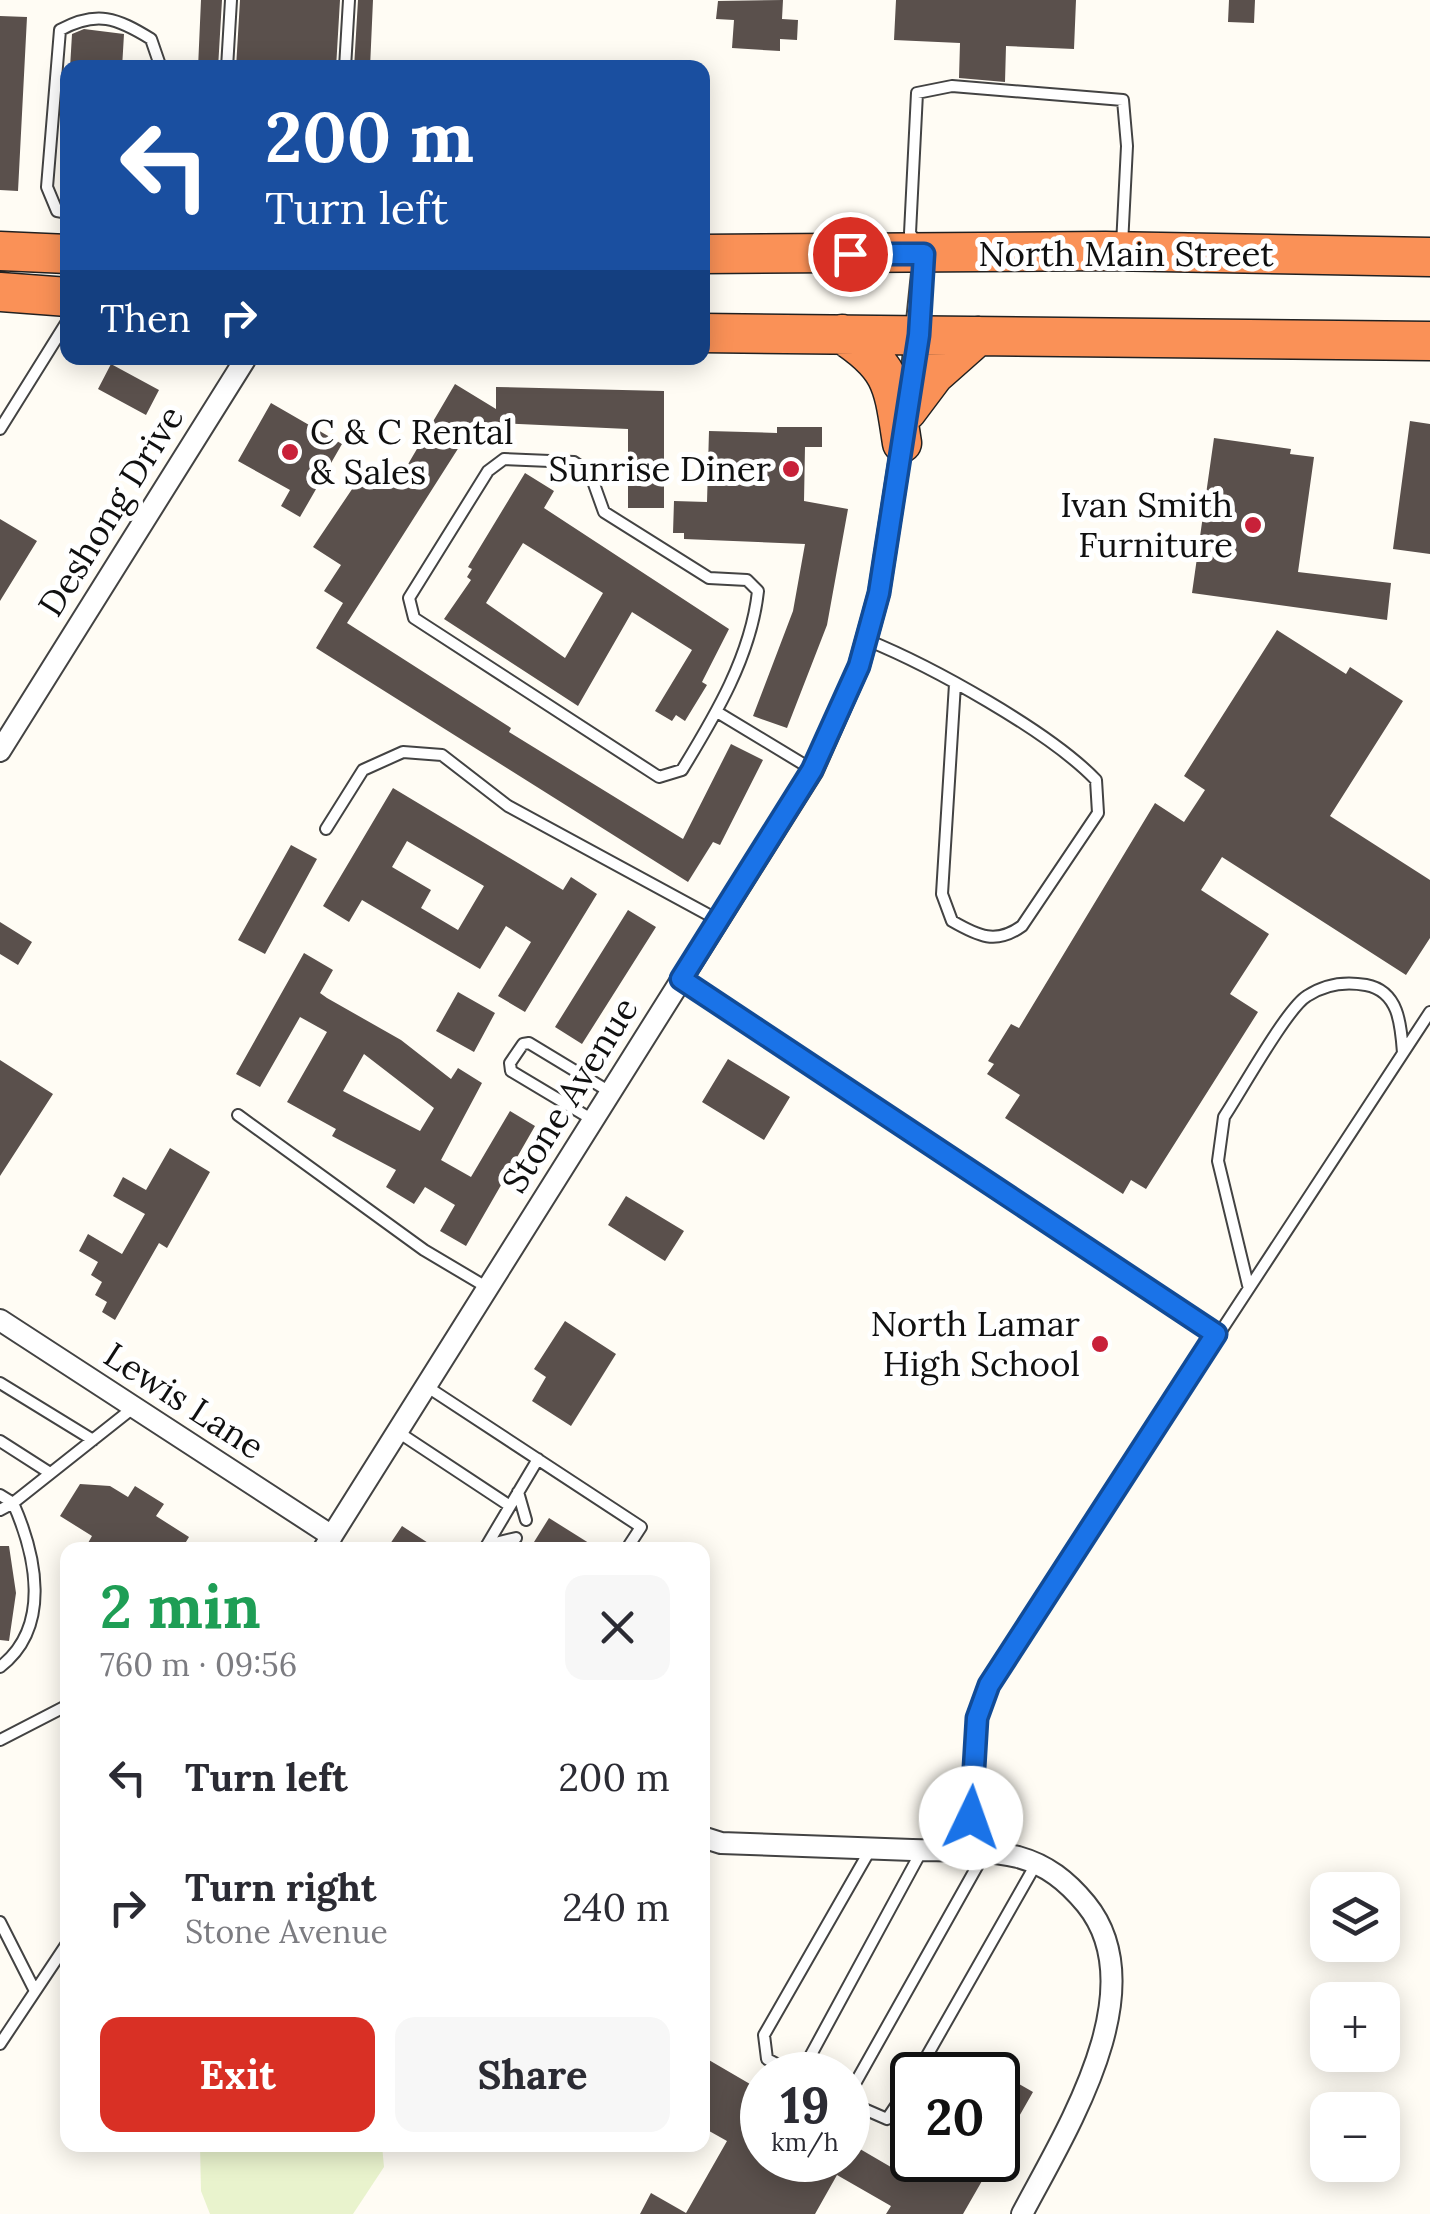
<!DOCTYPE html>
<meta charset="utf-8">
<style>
body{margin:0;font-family:Lora,serif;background:#f7f7f7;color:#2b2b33;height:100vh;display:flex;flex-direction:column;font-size:38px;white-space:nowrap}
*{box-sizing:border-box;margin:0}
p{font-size:32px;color:#7c7c81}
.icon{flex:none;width:55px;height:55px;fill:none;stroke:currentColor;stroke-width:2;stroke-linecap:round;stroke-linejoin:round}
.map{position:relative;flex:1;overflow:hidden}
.details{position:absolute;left:60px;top:1542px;width:650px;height:610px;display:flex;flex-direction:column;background:#fff;border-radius:20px;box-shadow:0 5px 25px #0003}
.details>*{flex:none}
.top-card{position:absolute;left:60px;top:60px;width:650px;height:305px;border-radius:20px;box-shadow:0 5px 25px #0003;background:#1a4fa0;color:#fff;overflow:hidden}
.fabs{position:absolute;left:1310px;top:1872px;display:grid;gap:20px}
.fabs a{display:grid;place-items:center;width:90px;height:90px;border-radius:20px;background:#fff;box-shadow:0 5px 25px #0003;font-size:50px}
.speed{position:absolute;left:740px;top:2052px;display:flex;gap:20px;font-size:50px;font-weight:700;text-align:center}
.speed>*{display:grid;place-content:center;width:130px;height:130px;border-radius:50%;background:#fff;box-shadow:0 5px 25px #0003;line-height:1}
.speed small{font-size:25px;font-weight:400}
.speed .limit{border:5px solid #111;border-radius:15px;background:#fff;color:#111}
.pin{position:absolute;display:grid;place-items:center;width:85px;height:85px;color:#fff;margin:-42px;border:5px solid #fff;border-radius:50%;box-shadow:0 2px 10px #0007}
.me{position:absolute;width:110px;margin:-55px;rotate:3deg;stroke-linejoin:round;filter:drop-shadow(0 0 8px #0008)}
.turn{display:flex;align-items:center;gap:35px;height:210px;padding:0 40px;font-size:45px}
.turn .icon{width:130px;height:130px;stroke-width:2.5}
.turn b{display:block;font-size:70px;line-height:85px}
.then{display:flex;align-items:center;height:95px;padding:0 40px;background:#0003;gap:20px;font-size:38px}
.round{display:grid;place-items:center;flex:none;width:105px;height:105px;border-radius:20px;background:#f7f7f7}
.overview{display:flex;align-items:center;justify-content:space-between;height:170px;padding:0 40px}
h1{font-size:60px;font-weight:800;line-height:75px;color:#1e9e55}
.primary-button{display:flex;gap:20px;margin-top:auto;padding:20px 40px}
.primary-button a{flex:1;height:115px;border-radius:20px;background:#d93025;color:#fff;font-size:40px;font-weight:800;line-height:115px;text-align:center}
.primary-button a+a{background:#f7f7f7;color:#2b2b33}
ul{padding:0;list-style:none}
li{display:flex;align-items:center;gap:30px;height:130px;padding:0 40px}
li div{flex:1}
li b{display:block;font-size:38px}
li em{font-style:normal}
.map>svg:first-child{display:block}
.pitch{fill:#e9f3cd}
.building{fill:#5a504c;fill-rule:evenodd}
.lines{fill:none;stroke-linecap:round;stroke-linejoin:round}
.lane-casing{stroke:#434343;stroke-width:14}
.street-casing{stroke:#434343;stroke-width:24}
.highway-casing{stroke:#212121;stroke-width:41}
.lane{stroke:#fff;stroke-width:10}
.street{stroke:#fff;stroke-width:20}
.highway{stroke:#fa9157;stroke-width:38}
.route-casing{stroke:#114b97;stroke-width:25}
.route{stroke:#1a73e8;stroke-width:18}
.poi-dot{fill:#c82139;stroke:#fff;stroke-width:4}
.labels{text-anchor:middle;stroke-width:10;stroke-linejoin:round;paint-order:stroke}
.street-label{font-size:35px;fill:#101010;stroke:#fff}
.poi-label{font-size:35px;fill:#101010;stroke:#fff;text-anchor:end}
</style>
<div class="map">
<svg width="1430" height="2214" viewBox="0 0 1430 2214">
<rect width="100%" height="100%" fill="#fffcf4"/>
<path class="pitch" d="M200,2145H382L384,2167L353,2214H210L201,2191Z"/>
<path class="building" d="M201,0H222L218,68H198Z
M240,0H340L336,68H236Z
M358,0H373L370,68H354Z
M783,0L782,19L798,20L797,40L780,39V51L732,48L734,20L716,19L718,1Z
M896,0H1076L1074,49L1006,46L1005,82L959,78L960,43L894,40Z
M1229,0H1255L1254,23L1228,22Z
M0,16L27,17L18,191L0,190Z
M84,29L124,34L122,68H70L72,34Z
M111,364L159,390L146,415L98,389Z
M455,384L496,409V387L664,391V508H628V429L475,422L347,623L511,728L509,732L683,839L731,744L763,760L720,845L713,842L688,882L316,648L343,603L324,591L341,565L313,547L369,464L397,483Z
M271,403L342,444L300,517L281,506L290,490L238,461Z
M1410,421L1430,424V554L1393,549Z
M777,427H822V447H805L804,501L848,509L827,625L787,728L753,716L793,611L805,544L684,539V533H673L674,501L707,502L709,431L777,433Z
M1214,438L1291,449L1290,454L1314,457L1298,572L1391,583L1387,620L1192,593Z
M525,473L554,491L544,508L729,629L702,682L707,685L685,721L676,715L672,721L655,711L692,650L632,612L578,706L444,619L471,580L467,577L472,569L468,567ZM523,543L603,593L565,658L486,603Z
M0,519L37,541L0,601Z
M1277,630L1346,674L1350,667L1403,701L1330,816L1430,880V938L1406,975L1222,857L1201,890L1269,934L1230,994L1258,1012L1146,1189L1131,1180L1123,1194L1005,1118L1020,1095L987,1074L994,1064L988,1061L1011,1024L1019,1028L1155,803L1184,822L1205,790L1184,776Z
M393,788L563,890L571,877L597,894L525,1012L498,996L531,942L506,926L480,969L362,900L349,922L323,906ZM407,841L484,886L458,930L421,908L431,890L392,867Z
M291,845L317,859L265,954L238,940Z
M628,910L656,927L582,1044L555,1027Z
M0,922L32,942L18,965L0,954Z
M304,953L333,970L320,993L327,998L401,1040L451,1079L458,1068L482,1083L441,1160L471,1177L510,1111L535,1126L466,1246L440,1231L455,1205L425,1187L414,1204L386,1187L396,1170L332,1136L336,1129L287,1102L327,1032L300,1017L260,1087L236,1074ZM364,1054L434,1108L420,1131L343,1091Z
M458,992L495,1013L474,1052L436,1031Z
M728,1059L790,1097L764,1140L702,1102Z
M0,1060L53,1094L0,1176Z
M170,1148L210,1172L167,1248L159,1243L115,1320L102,1312L107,1302L95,1295L102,1282L91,1275L98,1262L79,1251L88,1234L122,1254L145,1214L113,1196L123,1177L146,1190Z
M626,1196L684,1231L665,1261L608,1225Z
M565,1321L616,1354L571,1426L532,1401L546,1377L534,1369Z
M80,1484L110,1486L128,1497L135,1486L164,1504L156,1516L189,1537L181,1550H84L92,1536L60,1516Z
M549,1518L600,1550H529Z
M402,1526L439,1550H386Z
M0,1546H9L16,1593L9,1641L0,1640Z
M702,2056L762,2091V2160H848V2142L908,2177L917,2160H994L963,2214H886L891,2206L837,2175L815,2214H640L651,2193L686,2213L727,2141L702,2127Z
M975,2059L1033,2092L998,2153V2075H966Z"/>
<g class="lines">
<g class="lane-casing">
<path id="lane" d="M227,68L231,0
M345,68L349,0
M68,213L57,211L47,187L60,30C97,10 117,18 151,39L161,68
M916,242L910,233L917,93L952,86L1123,100L1127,146L1122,245
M0,429L68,320
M504,459L574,462L590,473L604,512L709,578L747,580L758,591C751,656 715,716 682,770L659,777L414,618L409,598L488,471Z
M867,640C931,666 1049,731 1096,780L1098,813L1022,926C996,945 978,936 952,921L942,894L955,684
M717,712L813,770
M326,829L363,770L403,752L442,755L508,806L718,920
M681,979L1216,1334
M238,1115L424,1250L488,1288
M593,1120L511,1071L510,1063L523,1044L529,1043L610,1092
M1248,1285L1218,1161L1224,1117C1240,1093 1287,1008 1307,996C1325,984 1344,981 1366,985C1399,991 1401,1025 1403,1053
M0,1383L93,1440
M426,1386L641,1527L626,1550
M398,1432L510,1506
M0,1441L50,1473
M518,1492L526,1520
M0,1495L13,1503L133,1408
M0,1510L13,1503C36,1555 52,1627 0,1667
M487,1545L516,1538
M484,1550L538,1459
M0,1740L68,1705
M970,1851L977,1718L989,1685L1430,1012
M0,1922L35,1991
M0,2044L68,1942
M797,2075L767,2059L764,2035L870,1850
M800,2075L921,1852
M916,2075L1036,1864
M848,2096L984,1854
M848,2102L887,2119L912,2082"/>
</g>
<g class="street-casing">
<path id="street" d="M909,399L924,254
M0,751L246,358
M0,1320L332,1536
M323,1550L813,770L859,666L879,593L903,437
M702,1837L721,1843C785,1845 848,1848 912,1850C946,1851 984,1849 1018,1857C1047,1865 1067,1881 1086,1904C1156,1990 1065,2132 1022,2214"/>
</g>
<g class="highway-casing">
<path id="highway" d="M0,251L68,254
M702,254L1105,251L1430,257
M0,292L68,297
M702,333L1430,341
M842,334C893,367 893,385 902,443
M907,411L934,375L978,336"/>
</g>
<use href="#lane" class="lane"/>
<use href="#street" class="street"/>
<use href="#highway" class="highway"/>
</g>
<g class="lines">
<g class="route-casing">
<path id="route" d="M850,254H924L919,335L879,593L859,666L812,770L681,979L1216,1334L989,1685L977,1718L971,1818"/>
</g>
<use href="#route" class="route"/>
</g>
<g class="poi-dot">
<circle cx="290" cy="452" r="10"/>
<circle cx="791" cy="469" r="10"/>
<circle cx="1253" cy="525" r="10"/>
<circle cx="1100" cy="1344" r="10"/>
</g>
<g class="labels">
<g class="street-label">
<text x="1126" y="266">North Main Street</text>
<text transform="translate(111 511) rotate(-58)" y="12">Deshong Drive</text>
<text transform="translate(570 1095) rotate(-58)" y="12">Stone Avenue</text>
<text transform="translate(184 1401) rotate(33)" y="12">Lewis Lane</text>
</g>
<g class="poi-label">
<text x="310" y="444" text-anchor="start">C &amp; C Rental<tspan x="310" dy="40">&amp; Sales</tspan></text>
<text x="771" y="481">Sunrise Diner</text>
<text x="1233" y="517">Ivan Smith<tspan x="1233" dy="40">Furniture</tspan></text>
<text x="1080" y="1336">North Lamar<tspan x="1080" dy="40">High School</tspan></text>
</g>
</g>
</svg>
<div class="fabs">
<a><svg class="icon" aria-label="layers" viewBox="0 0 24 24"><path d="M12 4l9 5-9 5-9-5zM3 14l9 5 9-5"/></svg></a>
<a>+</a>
<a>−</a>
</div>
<div class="speed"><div>19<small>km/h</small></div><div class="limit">20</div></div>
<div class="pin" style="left:850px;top:254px;background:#d93025"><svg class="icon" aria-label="arrive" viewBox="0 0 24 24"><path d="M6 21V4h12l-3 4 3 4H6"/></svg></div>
<svg class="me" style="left:971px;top:1818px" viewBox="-20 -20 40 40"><circle r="19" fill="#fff"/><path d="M0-13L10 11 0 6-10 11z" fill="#1a73e8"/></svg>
<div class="top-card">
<div class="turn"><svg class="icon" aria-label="left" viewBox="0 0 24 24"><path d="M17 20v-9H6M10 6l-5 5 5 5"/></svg><div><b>200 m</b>Turn left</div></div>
<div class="then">Then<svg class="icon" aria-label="right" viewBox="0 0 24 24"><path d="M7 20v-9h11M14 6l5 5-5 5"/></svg></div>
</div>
<section class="details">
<div class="overview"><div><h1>2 min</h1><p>760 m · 09:56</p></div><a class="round"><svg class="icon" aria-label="close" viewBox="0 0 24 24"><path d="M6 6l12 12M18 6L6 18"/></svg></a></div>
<ul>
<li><svg class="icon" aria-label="left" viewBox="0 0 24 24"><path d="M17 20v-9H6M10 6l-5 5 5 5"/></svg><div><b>Turn left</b></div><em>200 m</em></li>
<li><svg class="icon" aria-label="right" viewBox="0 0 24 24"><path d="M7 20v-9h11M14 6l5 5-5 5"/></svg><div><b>Turn right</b><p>Stone Avenue</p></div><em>240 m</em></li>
</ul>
<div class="primary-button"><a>Exit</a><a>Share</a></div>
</section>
</div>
